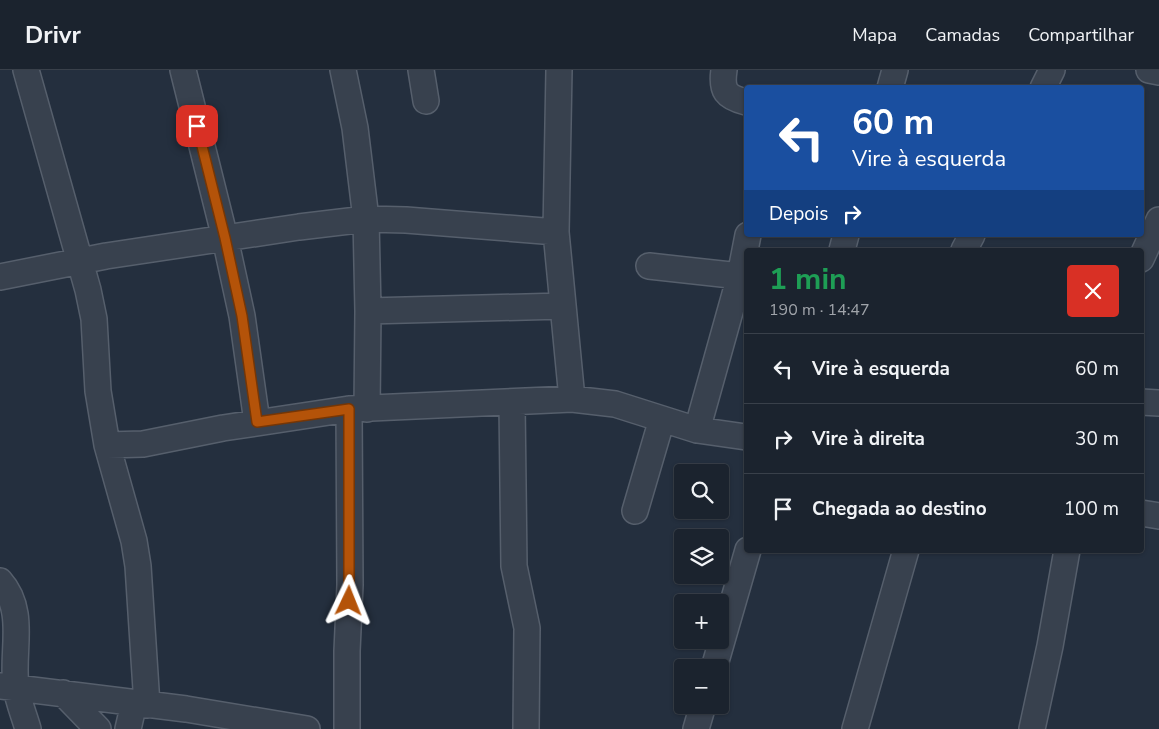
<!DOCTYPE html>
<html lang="pt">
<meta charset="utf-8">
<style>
body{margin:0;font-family:"Nunito Sans",sans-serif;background:#242b36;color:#f1f3f6;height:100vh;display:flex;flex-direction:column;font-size:19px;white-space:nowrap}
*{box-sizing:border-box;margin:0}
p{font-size:16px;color:#a0a4aa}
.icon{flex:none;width:28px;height:28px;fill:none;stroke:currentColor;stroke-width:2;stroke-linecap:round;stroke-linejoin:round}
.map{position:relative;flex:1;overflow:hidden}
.sheet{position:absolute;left:744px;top:178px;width:400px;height:305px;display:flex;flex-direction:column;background:#1b232e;border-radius:5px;box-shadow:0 1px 4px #0004,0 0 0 1px #39404a}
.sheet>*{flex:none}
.guide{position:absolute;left:744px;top:15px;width:400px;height:152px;border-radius:5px;box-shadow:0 1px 4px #0004,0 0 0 1px #39404a;background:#1a4fa0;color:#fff;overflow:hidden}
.controls{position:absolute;left:674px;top:394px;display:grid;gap:10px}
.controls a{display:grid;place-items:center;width:55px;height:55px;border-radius:5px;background:#1b232e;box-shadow:0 1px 4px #0004,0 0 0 1px #39404a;font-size:25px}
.pin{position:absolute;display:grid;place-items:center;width:42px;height:42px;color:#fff;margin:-21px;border-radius:10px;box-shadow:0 2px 8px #0006}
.me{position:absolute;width:55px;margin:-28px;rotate:2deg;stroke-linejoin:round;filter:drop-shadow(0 0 4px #0008)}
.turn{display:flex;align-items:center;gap:18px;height:105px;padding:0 25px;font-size:22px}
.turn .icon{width:65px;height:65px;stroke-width:2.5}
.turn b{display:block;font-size:35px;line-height:42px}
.then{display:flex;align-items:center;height:48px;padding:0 25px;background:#0003;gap:10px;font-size:19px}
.round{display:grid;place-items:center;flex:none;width:52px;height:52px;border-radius:5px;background:#242b36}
.summary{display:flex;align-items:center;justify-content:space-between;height:85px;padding:0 25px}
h1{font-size:30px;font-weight:700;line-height:38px;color:#1e9e55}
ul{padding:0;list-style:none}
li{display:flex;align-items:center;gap:15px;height:70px;padding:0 25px;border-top:1px solid #39404a}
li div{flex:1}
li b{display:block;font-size:19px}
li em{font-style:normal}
header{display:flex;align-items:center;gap:30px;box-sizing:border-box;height:70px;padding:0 25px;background:#1b232e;border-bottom:1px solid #39404a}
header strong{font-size:24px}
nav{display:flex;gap:28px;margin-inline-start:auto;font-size:18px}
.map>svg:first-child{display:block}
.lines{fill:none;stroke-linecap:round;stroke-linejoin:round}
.minor-casing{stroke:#565f6c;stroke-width:28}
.minor{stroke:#38414e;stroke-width:25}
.route-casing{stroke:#753606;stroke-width:12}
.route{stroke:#b45309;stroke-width:9}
</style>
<header>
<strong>Drivr</strong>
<nav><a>Mapa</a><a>Camadas</a><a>Compartilhar</a></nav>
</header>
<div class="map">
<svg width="1159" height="659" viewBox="0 0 1159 659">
<rect width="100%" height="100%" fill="#242f3e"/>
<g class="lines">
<g class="minor-casing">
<path id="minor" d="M26,0L88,220L94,249L98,321L107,375L143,374L223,358L349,339L572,329L615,334L697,360L746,367
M183,0L225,168L242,246L257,352
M343,0L355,58L366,149L368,241L367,339
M421,0L426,31
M559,0L556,162L572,329
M724,0C721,21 726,27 746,32
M1149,0L1159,2
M890,18L895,0
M1043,18L1052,0
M842,180L846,165
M964,180L972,165
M1141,189L1159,150
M649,196L740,206
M0,207L106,186L299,157L366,149L406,150L556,162
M368,241L562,236
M1141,332L1159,333
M512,333L514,496L527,558L526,659
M697,360L740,206L748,165
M107,375L134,471L138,496L147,635
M635,441L662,349
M1141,443L1159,446
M0,511C27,541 11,581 16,617C18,631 24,645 28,659
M714,598L748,480
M0,616L186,639L307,659
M63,623L98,659
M128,659L134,633
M347,659V581L350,515L349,339
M696,659L703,635
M855,659L906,480
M1032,659L1050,576L1067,480"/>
</g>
<use href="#minor" class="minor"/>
</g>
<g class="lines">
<g class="route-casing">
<path id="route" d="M197,56L225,168L242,246L257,352L349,339V531"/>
</g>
<use href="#route" class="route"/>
</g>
</svg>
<div class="controls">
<a><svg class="icon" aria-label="search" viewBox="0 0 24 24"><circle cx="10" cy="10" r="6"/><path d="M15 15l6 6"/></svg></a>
<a><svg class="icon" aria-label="layers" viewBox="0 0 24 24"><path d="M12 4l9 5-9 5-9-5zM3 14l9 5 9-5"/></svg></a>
<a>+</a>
<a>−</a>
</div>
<div class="pin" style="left:197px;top:56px;background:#d93025"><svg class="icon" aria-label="arrive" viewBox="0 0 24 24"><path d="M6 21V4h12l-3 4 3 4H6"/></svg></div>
<svg class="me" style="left:349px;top:531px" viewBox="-20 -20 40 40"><path d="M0-17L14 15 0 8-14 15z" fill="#b45309" stroke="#fff" stroke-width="4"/></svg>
<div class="guide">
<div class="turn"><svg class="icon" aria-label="left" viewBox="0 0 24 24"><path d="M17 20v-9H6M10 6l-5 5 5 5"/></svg><div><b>60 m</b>Vire à esquerda</div></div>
<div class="then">Depois<svg class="icon" aria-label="right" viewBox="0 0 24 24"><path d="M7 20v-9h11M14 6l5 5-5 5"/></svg></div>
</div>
<section class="sheet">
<div class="summary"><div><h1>1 min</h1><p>190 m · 14:47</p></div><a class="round" style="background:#d93025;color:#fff"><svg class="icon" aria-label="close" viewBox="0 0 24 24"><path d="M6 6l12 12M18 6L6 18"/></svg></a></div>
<ul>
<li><svg class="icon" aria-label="left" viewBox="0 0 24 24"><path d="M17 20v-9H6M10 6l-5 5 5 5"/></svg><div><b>Vire à esquerda</b></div><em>60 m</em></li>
<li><svg class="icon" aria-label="right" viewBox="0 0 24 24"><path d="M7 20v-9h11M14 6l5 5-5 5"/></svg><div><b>Vire à direita</b></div><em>30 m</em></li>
<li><svg class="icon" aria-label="arrive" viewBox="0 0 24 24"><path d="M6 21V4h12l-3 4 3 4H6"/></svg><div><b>Chegada ao destino</b></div><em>100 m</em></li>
</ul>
</section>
</div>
